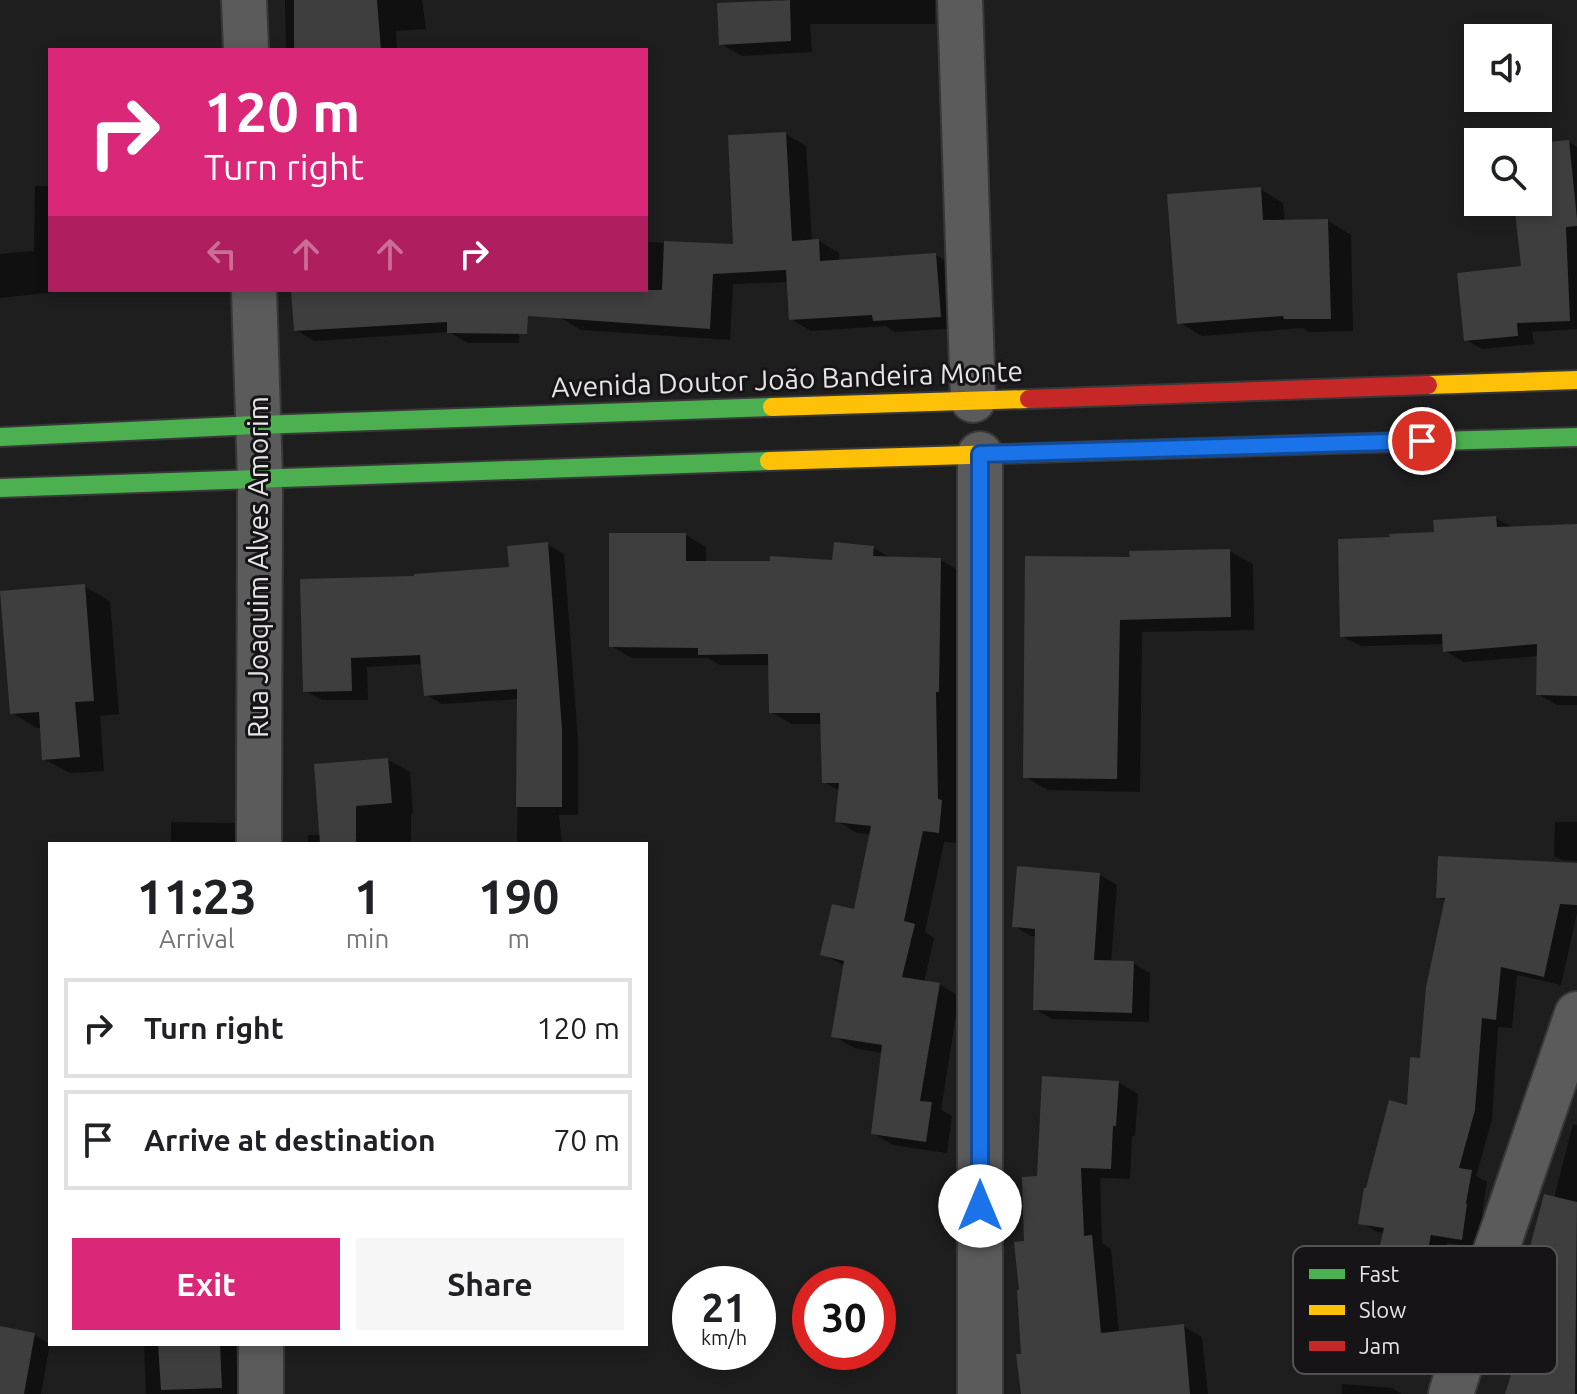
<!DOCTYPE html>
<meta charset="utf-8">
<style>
body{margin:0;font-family:Ubuntu,sans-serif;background:#f6f6f6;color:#202124;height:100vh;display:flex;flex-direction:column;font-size:30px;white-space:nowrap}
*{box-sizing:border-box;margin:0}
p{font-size:26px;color:#757577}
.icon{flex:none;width:44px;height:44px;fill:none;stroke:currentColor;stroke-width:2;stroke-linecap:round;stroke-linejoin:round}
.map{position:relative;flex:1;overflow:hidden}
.details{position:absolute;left:48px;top:842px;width:600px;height:504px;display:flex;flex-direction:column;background:#fff;border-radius:0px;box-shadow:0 4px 12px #0003}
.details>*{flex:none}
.banner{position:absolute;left:48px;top:48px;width:600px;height:244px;border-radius:0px;box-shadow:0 4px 12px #0003;background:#db2777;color:#fff;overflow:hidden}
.tools{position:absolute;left:1464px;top:24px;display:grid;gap:16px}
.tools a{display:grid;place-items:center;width:88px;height:88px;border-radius:0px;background:#fff;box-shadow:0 4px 12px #0003;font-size:40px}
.speed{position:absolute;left:672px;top:1266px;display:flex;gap:16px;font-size:40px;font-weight:700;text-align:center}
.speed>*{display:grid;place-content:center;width:104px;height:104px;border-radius:50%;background:#fff;box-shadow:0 4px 12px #0003;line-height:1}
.speed small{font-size:20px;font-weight:400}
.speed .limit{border:12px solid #d22;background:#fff;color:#111}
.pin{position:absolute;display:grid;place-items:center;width:68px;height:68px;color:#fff;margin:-34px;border:4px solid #fff;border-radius:50%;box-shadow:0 2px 8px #0007}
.me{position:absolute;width:88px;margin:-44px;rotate:0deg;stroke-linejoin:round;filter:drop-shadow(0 0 6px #0008)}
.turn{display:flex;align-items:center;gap:28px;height:168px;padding:0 24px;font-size:36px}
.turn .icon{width:104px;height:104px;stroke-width:2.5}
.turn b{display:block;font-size:56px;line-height:68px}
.lanes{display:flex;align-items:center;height:76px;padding:0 24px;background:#0003;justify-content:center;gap:40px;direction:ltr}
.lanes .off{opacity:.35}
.eta{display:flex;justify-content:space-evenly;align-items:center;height:136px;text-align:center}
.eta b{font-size:48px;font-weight:700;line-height:56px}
.primary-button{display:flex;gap:16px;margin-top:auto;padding:16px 24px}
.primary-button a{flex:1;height:92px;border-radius:0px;background:#db2777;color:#fff;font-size:32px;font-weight:700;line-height:92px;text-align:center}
.primary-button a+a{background:#f6f6f6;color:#202124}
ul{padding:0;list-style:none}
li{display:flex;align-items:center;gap:24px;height:100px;margin:0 16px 12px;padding:0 8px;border:4px solid #e0e0e0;border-radius:0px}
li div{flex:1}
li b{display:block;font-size:30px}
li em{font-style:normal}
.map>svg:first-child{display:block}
.shadow{fill:#0007}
.building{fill:#3e3e3f}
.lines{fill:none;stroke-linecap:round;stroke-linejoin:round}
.street-casing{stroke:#393839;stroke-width:48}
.fast-casing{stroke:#393839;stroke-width:22}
.slow-casing{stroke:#393839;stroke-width:22}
.jam-casing{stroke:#393839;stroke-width:22}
.street{stroke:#5c5b5c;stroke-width:44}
.fast{stroke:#4caf50;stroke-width:18}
.slow{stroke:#ffc107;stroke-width:18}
.jam{stroke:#c62828;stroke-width:18}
.route-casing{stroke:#114b97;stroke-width:20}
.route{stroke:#1a73e8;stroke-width:14}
.labels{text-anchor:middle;stroke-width:6;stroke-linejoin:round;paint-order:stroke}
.street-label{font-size:28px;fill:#e5e4e6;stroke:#161417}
.key{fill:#161417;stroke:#545255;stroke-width:2}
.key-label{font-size:22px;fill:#e5e4e6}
</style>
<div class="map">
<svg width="1577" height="1394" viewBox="0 0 1577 1394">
<rect width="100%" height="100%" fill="#1f1e1f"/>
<path class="shadow" d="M285,0H422L426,29L396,31L397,50H286Z
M780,0H935V24H810L812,52L742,56L721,44L780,2Z
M786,134L806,146L812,242L819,241L839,253L840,262L936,255L956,267L961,328L895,332L885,326L811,331L791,319L789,282L733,284L730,340L581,330L561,318L563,290H646V242L735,246Z
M1569,142L1577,147V329L1532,332L1534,344L1482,349L1466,340L1523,268L1516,202H1538V145Z
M35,186H50V290H73L0,298V254L34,251Z
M1260,189L1283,203L1285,222L1328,221L1351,235L1353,331L1309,332L1303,328L1202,336L1179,322Z
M293,290H520L519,343H468L449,332L314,341L296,330Z
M1495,518L1514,528L1577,526V705H1557L1538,694L1539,656L1464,662L1445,651V644L1361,646L1342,636L1436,534Z
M686,535L706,547V563L834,562L874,548L892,559L941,560L961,572L959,703H956L959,843L944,842L925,932L934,938L924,982L939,984L959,996L941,1110L952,1116L947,1153L893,1145L873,1133L883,1053L854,1048L834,1036L845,966L822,954L855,912L871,834L857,833L837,821L840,791L824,782L823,724H792L771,712L770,665H720L708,658H632L611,646Z
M547,544L564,554L578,740V815H559L562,844H517L519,699L442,704L426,695L423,664L367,667L368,700H322L305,691L416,578L511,569Z
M1229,551L1253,564L1254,630L1142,632L1140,792L1048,790L1025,777L1132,559Z
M84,586L110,601L119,714L100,716L104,771L70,773L44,759L42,728H37L12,713Z
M388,760L410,772L413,814H411V844H308V835H321Z
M171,822L234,823L251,833V844H171Z
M1555,822H1577V861L1562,860L1554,856Z
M1577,865V913L1561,985L1517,975L1512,1028L1498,1027L1492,1120L1476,1176L1487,1182L1482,1214L1483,1215L1479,1248L1447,1243L1439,1281L1395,1272L1379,1262L1385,1233L1377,1232L1361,1222L1409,1107L1422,1060L1446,901L1438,897Z
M1100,875L1117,885L1111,962L1133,963L1150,973L1149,1022L1052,1019L1035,1009L1037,936H1031L1014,926Z
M1119,1083L1138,1094L1135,1136H1132L1130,1179L1100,1178L1102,1243L1111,1249L1119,1333L1183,1326L1202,1337L1208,1394H1023L1026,1243L1039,1178Z
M1573,1124L1577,1125V1394H1507L1533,1303L1520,1295L1554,1198Z
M0,1329L34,1335L50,1344L41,1394H0Z
M144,1344H236L238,1394H146Z
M1342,1384L1392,1388L1402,1394H1342Z"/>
<path class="building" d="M294,0H377L381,50H294Z
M790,0L791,41L719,45L717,3Z
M786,132L792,241L819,239L820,261L936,253L941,317L873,321L872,315L789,320L786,270L713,274L710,329L528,316L527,334L447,333V322L294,331L291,290H662L664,241L733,244L728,135Z
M1569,140L1577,219V226L1566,227L1570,321L1517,323L1518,336L1464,341L1457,273L1521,266L1514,202H1538V143Z
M1261,187L1263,220L1328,219L1331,319H1284L1283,316L1177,324L1167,194Z
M1496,516L1497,527L1577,524V696L1536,695L1537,644L1443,652L1442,634L1340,637L1338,539L1390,537L1389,534L1434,532L1433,520Z
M609,533H686V561H770V556L832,560L834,542L874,546L873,556L941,558L939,692H936L938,799L942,800L939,833L923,831L904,921L915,924L902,977L940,983L920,1101L932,1102L926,1142L871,1134L882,1045L831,1037L844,961L820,955L832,904L854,909L871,826L835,822L839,783H822L820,713H769L768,654L698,655V648L609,647Z
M548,542L562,729V807H516L517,689L424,696L420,655L351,658L352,691L303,692L300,579L414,576V574L509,567L507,546Z
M1230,549L1231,617L1120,620L1117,779L1023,778L1025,556L1130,557L1129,551Z
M85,584L94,701L75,702L80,757L42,760L39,712L10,714L0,591Z
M388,758L392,803L356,806V844H320L314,764Z
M1438,856L1577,863V905L1560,904L1544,977L1501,967L1496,1020L1482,1018L1475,1110L1459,1168L1472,1170L1466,1203L1467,1204L1462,1240L1431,1235L1423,1273L1376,1263L1384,1228L1358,1224L1364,1188H1366L1389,1100L1407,1105L1410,1057L1420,1058L1426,987L1445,898H1436Z
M1017,866L1100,873L1094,960L1134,961L1132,1013L1033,1010L1035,929L1012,927Z
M1042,1076L1119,1081L1116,1126H1113L1111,1169L1081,1168L1084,1236L1092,1235L1101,1333L1184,1324L1190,1394H1021L1016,1354H1021L1017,1290H1019L1014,1242L1024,1241L1022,1177L1037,1176Z
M1544,1194L1577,1202L1575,1394H1505L1518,1352L1515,1351L1532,1300L1517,1296Z
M0,1326L35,1333L24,1394H0Z
M158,1344H220L222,1388L161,1390Z"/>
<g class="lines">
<g class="street-casing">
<path id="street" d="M244,0L246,50
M960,0L973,400
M254,290L260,478L259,844
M980,454V1394
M261,1344V1394
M1451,1394L1489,1271L1577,1014"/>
</g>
<g class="fast-casing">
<path id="fast" d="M0,437L258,425L772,407
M1264,446L1577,437
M0,488L769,461"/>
</g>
<g class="slow-casing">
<path id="slow" d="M1428,385L1577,380
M772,407L1029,399
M769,461L1264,446"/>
</g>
<g class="jam-casing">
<path id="jam" d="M1029,399L1428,385"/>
</g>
<use href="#street" class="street"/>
<use href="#fast" class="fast"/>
<use href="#slow" class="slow"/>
<use href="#jam" class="jam"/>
</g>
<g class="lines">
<g class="route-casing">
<path id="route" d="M980,1206V454L1422,441"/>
</g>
<use href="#route" class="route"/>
</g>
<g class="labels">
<g class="street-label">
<text transform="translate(787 379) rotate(-2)" y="10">Avenida Doutor João Bandeira Monte</text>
<text transform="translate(258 567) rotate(-90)" y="10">Rua Joaquim Alves Amorim</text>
</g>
</g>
<rect x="1293" y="1246" width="264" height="128" rx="12" class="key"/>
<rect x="1309" y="1269" width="36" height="10" fill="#4caf50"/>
<rect x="1309" y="1305" width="36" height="10" fill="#ffc107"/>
<rect x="1309" y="1341" width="36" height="10" fill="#c62828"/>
<g class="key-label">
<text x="1359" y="1282">Fast</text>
<text x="1359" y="1318">Slow</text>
<text x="1359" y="1354">Jam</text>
</g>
</svg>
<div class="tools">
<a><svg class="icon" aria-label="sound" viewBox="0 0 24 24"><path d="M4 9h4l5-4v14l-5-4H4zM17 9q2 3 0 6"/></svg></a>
<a><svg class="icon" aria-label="search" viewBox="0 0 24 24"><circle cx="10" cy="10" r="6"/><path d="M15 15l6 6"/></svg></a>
</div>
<div class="speed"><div>21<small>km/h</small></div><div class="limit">30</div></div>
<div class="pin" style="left:1422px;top:441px;background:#d93025"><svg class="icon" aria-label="arrive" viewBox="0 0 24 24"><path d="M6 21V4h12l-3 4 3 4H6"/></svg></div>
<svg class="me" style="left:980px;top:1206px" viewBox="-20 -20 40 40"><circle r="19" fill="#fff"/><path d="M0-13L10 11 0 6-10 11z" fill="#1a73e8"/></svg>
<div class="banner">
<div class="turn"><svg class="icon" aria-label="right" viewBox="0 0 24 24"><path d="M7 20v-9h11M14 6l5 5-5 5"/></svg><div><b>120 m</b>Turn right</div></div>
<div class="lanes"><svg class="icon off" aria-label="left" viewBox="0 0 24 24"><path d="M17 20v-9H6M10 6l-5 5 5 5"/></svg><svg class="icon off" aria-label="ahead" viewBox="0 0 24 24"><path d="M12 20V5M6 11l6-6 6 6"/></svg><svg class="icon off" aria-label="ahead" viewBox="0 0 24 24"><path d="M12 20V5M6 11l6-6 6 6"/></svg><svg class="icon" aria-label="right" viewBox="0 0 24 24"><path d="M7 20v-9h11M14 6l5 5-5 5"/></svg></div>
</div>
<section class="details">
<div class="eta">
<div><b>11:23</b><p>Arrival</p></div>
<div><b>1</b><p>min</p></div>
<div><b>190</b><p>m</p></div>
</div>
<ul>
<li><svg class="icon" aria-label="right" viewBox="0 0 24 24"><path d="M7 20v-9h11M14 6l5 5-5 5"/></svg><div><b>Turn right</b></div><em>120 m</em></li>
<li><svg class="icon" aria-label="arrive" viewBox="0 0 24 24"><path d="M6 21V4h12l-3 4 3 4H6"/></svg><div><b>Arrive at destination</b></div><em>70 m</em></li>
</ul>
<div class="primary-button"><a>Exit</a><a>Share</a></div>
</section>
</div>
